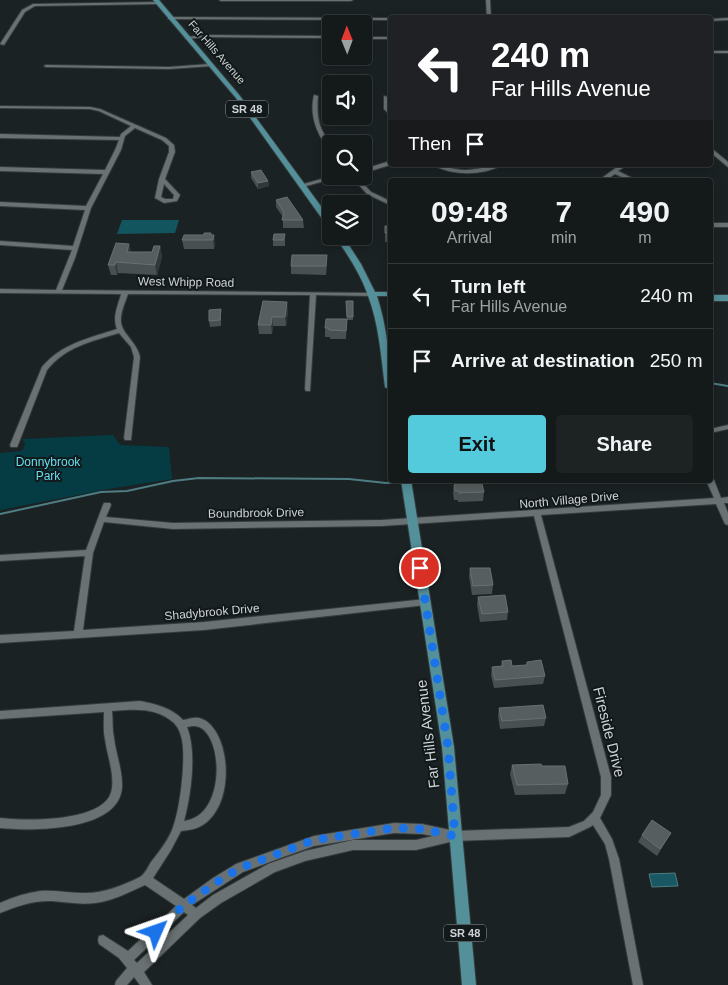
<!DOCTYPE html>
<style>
body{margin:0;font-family:Helvetica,sans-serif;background:#1d2323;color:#f1f3f6;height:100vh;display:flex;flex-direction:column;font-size:19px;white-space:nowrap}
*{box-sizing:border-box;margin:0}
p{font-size:16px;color:#9da1a2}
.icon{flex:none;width:28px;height:28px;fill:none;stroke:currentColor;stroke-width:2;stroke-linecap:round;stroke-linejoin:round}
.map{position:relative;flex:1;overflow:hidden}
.sheet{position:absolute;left:388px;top:178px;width:325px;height:305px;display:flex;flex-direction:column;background:#141a1a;border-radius:5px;box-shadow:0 2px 12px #0003,0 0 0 1px #333839}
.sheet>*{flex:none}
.hud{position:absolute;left:388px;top:15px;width:325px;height:152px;border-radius:5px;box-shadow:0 2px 12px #0003,0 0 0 1px #333839;background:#202124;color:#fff;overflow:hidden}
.needle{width:32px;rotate:359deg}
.fabs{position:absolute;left:322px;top:15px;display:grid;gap:10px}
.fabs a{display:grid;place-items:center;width:50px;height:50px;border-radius:5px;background:#141a1a;box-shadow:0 2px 12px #0003,0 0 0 1px #333839;font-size:25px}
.pin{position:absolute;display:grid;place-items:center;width:42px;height:42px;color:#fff;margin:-21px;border:2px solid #fff;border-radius:50%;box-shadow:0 1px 5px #0007}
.me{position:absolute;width:55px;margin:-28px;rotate:47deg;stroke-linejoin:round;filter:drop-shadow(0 0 4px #0008)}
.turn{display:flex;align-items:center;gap:18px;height:105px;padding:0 20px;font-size:22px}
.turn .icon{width:65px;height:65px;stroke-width:2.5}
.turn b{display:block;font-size:35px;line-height:42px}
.then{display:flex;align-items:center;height:48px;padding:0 20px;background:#0003;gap:10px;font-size:19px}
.eta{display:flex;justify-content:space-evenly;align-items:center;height:85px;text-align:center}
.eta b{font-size:30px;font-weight:700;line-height:35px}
.button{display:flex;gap:10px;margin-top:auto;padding:10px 20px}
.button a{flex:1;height:58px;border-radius:5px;background:#54cadd;color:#111;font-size:20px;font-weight:700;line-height:58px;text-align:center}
.button a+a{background:#1d2323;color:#f1f3f6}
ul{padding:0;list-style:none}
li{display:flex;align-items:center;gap:15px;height:65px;padding:0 20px;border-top:1px solid #333839}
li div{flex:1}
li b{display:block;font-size:19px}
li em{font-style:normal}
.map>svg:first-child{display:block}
.green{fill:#053c44}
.forest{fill:#13555f}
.water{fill:#175862;stroke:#4e7d84}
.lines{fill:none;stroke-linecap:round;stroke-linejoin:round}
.stream{stroke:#4e7d84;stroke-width:2}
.minor-casing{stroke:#363c3d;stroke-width:2}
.major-casing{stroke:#363c3d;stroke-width:2}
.minor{fill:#697172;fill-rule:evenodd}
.major{fill:#539099;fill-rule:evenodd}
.wall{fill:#485051}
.shaded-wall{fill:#303839}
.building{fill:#575e5f;stroke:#6a7071}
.route{stroke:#1a73e8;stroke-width:9;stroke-dasharray:0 16.2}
.labels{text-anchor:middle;stroke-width:4;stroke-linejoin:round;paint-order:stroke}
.far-street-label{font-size:11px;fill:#cfd3d4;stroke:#12191a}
.shield{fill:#12191a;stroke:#969b9c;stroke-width:1}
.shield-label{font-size:11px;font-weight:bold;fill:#cfd3d4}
.street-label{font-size:12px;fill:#cfd3d4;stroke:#12191a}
.park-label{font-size:12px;fill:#64ddf0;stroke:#12191a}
.near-street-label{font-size:15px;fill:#cfd3d4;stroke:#12191a}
</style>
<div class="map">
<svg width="728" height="985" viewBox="0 0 728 985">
<rect width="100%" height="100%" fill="#1b2223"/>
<path class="green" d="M113,435L120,445L169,447L172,479L108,489L0,510V453L21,451L24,448L25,443L22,439Z"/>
<path class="forest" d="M122,220H179L175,233L117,234Z"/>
<path class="water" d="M675,873L678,886L652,887L649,874Z"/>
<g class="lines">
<path class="stream" d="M710,383L728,386
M410,482L436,480
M0,514L101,492L127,491L173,481L199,478L349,479L386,483L403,482"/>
<g class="minor-casing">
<path id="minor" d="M219,0H353L351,1H221Z
M486,0H490L491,18H487Z
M158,2H159V4L35,6L25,12L4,45L0,44L22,10L33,4Z
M168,17L390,18V20L170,19H168Z
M728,18V20L710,21V19Z
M206,35L331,36V38L206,37L187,39L185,38L187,37Z
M364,37H390V39H364Z
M710,51H728V53H710Z
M210,64L212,65V66L169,69L46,67L44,66L46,65L169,67Z
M314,95L318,96C317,109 317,121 323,132C326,139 331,143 331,150H329C317,134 309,116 314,95Z
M384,96L388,97C388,104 390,110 390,115L384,109Z
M0,106L90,107L100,109L166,138L174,145L175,152L165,179L180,195L177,201L164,203L155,198L159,179L169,152V146L162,140L135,128L125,136L121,150L91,208L75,258L62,290L374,293V295L372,296L316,295L310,391H306L305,389L310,295L128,294C125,303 120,313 121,322C122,334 137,342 140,357L131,440H125L124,438L134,357L131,347L119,333C92,341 65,347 47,370L18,445L17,447H11L10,445L42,367C61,344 89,338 117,329C112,317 118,306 121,294L0,293V289L56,290L72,250L0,245V241L73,246L85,210L0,206V202L86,206L103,174L0,171V167L105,170L115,150L119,140L0,138V134L120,137L121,134L131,126L99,111L90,109L0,108ZM164,184L174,195L173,199H165L161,197Z
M710,147L728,162V167L710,152Z
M390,161V165L364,173V169Z
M433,165C444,165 454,170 465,170C478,170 489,165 502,165C483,176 452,176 433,165Z
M620,165H627L618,171L636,180H629L615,174L606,180H599Z
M332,176H342L303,187L300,185Z
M351,176H356L371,192L390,201V205L367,194Z
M710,223H728V227H710Z
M728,425V429L710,433V429Z
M710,477L714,480L721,498L728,497V503H724L728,513V525L725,524L716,504L541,515L611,777V795L600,818L612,839L619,859L643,985H633L609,859L605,844L593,825L590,827L569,837L454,841L416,850H353L305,861L275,872L221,903L200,918L144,972L152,985H140L134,977L127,985H115L116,981L127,968L119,958L99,944L98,940L99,936L103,935L128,951L176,906L145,885C129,892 113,901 95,903C80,905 66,902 52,901C34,900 17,906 0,913V903C13,897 26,893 40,891C54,890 68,893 82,893C102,894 122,886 140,877C145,874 148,867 151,862C159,852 167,842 172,830C180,811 186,760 182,740C181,734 178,727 174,723C157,707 134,709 112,711C113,720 112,729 114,738C116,755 123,771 122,788C118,832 32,831 0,828V818C25,821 109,823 112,788C114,771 107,755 105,739C103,730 104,721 104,712L0,719V711L140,701C156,704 172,708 183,720C189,719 196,716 202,719C208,721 212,726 216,732C230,756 230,799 209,820C201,828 192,830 181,831L171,850L153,878L184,899L213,878L236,864L314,836L394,823L422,824L455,831L569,827L584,821L593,812L601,795V777L534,516L382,526L173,529L104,522L93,553L83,630L204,622L426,599L429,600L430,602L429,604L426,605L204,630L0,643V635L74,631L85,556L0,561V555L86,550L103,505L104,503H110L111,505L106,517L173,523L382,520L714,498L706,480H710ZM193,726C223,724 229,816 184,821C191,795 197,752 187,727ZM394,833L422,834L433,836L416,840H353L305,851L268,864L213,895L196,908L192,905L243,872L283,857L314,846ZM184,912L188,915L137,963L134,960Z"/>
</g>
<g class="major-casing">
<path id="major" d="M153,0H159L240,96L331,220V227H328L236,98Z
M335,236H343L361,264L375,292H390V296H377C387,327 390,358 390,390L385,387C381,356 379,323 367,293C360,273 347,254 335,236Z
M710,295H728V301H710Z
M401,480H411L454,747L476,985H462L442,747Z"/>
</g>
<use href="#minor" class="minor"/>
<use href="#major" class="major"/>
</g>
<path class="wall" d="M251,172L268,181L269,186L258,189L251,178Z
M276,200L303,220L304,228H283V217L276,207Z
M385,226H390V242H385Z
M212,235L215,243L214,249H184L182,240Z
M273,240H285V246H273Z
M160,246L162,257L157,275L118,273L117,275H111L108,265L131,252H152Z
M327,264L326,275L291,274V266Z
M263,301L288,311L286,326H273L272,334H259L258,325Z
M346,301H353V320H347L346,339H330V337H325V328L347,319Z
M221,315V326L210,327L209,321Z
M456,481L484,492L483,501L458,502V500H454L453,493L454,485H456Z
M470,568L493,585L492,594L472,595L469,576Z
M478,597L508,612L507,620L480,622L477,605Z
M502,661L512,666L526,665L527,662L545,676L543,684L494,688L491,675L492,667L501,666Z
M499,708L546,718L544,726L500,729L498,716Z
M512,765L542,766L568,784L565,794L515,795L510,774Z
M671,833L657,856L638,842L642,835Z"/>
<path class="shaded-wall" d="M268,181L269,186L258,189V183Z
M214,235L215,243L214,249L213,240Z
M129,244L132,254L127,252Z
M160,246L162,257L157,275L155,265Z
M116,262L118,273L117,275L115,265Z
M287,302L288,311L286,326L285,317Z
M272,317L273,326L272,334L271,325Z"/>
<path class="building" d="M261,170L268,181L258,183L251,172Z
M287,197L303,220H282L284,212L276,200Z
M385,226H390V233H385Z
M204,233H211V235H214L213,240H182L184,235H204Z
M274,234H285L284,240H273Z
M116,243L129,244L127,252H152L154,246H160L155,265L116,262L115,265H108Z
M292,255H327L326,266H291Z
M263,301L287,302L285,317H272L271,325H258Z
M346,301H353V317H347Z
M221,309L220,320L209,321V310Z
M326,319H347L346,331L329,330V328H325Z
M473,480H481L484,492L459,493V491H455L454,485L457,484L456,481Z
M470,568H490L493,585L473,586Z
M505,595L508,612L482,614L478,597Z
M511,660L512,666L527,665V662L541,660L545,676L495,680L492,667L503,666L502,661Z
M543,705L546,718L502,721L499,708Z
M541,764L542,766H565L568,784L517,785L512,765Z
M652,820L671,833L660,849L642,835Z"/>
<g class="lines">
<path class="route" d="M156,932L184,905L217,882L240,868L314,840L394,828L422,829L455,836L448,747L420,568"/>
</g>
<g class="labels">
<g class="far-street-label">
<text transform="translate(217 52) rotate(49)" y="4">Far Hills Avenue</text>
</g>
<g class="shield">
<rect x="226" y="100.5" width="42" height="17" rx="4"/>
<rect x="444" y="924.5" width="42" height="17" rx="4"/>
</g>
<g class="shield-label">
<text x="247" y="113">SR 48</text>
<text x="465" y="937">SR 48</text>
</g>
<g class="street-label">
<text transform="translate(186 282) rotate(1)" y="4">West Whipp Road</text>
<text transform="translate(569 500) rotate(-5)" y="4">North Village Drive</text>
<text transform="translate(256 513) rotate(-1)" y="4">Boundbrook Drive</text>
<text transform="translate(212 612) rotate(-5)" y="4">Shadybrook Drive</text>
</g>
<g class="park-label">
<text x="48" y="466">Donnybrook<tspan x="48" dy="14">Park</tspan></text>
</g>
<g class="near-street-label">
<text transform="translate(609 732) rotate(76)" y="5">Fireside Drive</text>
<text transform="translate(428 734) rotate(-97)" y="5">Far Hills Avenue</text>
</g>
</g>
</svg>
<div class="fabs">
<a><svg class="needle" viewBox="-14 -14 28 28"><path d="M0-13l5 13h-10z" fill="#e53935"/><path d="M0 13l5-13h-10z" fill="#9da1a2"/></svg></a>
<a><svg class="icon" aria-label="sound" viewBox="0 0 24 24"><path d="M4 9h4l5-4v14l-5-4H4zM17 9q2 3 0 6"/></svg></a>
<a><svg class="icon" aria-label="search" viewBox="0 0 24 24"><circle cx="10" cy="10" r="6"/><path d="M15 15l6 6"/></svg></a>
<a><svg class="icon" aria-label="layers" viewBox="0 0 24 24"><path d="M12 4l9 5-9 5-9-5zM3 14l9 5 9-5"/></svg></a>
</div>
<div class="pin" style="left:420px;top:568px;background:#d93025"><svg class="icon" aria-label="arrive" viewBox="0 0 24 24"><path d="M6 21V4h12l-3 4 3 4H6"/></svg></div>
<svg class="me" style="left:156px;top:932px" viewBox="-20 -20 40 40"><path d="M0-17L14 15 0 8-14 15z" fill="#1a73e8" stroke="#fff" stroke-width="4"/></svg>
<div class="hud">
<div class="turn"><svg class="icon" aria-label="left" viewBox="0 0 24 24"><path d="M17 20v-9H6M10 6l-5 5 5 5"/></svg><div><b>240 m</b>Far Hills Avenue</div></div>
<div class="then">Then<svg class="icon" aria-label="arrive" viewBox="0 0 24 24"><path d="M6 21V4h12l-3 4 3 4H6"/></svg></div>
</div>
<section class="sheet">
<div class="eta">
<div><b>09:48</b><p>Arrival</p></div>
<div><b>7</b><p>min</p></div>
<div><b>490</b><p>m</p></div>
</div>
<ul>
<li><svg class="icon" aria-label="left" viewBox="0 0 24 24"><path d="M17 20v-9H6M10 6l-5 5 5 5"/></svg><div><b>Turn left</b><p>Far Hills Avenue</p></div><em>240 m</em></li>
<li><svg class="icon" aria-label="arrive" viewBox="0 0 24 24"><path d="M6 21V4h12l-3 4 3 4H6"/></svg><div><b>Arrive at destination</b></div><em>250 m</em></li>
</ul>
<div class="button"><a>Exit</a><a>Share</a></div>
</section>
</div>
